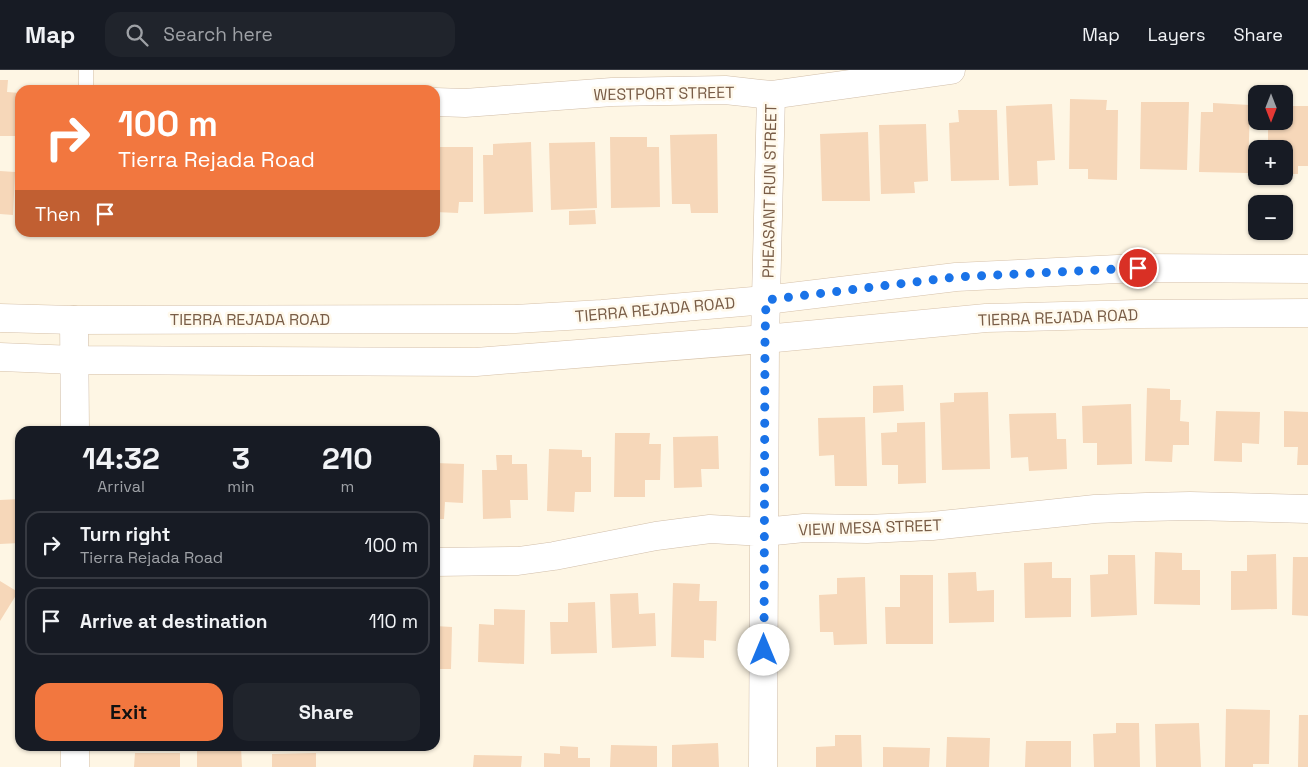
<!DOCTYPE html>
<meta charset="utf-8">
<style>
body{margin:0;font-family:"Space Grotesk",sans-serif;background:#20242c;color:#f1f3f6;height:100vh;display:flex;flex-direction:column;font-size:19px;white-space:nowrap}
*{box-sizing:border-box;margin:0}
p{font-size:16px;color:#9ea1a6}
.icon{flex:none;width:28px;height:28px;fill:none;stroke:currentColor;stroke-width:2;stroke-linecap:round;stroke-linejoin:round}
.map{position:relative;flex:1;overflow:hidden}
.drawer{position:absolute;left:15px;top:356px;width:425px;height:325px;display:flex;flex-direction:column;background:#171b24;border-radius:15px;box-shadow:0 1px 4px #0004}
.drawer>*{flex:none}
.hud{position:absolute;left:15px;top:15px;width:425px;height:152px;border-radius:15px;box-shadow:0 1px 4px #0004;background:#f2773f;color:#fff;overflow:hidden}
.needle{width:32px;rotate:180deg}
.buttons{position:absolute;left:1248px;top:15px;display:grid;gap:10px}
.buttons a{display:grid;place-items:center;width:45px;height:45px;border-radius:10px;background:#171b24;box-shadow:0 1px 4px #0004;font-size:25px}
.pin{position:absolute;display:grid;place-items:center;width:42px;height:42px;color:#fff;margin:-21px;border:2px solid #fff;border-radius:50%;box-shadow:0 1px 5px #0007}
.me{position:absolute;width:55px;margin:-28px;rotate:0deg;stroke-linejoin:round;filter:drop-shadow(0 0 4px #0008)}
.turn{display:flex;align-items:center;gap:18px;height:105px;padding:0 20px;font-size:22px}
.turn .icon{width:65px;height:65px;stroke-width:2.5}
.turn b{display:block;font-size:35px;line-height:42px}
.then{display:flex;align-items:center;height:48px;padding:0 20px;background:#0003;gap:10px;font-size:19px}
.eta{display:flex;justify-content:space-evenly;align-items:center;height:85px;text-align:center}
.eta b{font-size:30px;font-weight:700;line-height:35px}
.action{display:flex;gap:10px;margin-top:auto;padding:10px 20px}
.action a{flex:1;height:58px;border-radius:15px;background:#f2773f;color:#111;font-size:20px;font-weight:700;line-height:58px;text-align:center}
.action a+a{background:#20242c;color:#f1f3f6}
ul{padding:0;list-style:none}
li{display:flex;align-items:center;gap:15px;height:68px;margin:0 10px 8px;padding:0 10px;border:2px solid #363941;border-radius:15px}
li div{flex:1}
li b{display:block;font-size:19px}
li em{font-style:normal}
header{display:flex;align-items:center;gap:30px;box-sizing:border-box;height:70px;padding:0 25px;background:#171b24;border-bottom:1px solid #363941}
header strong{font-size:24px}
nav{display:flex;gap:28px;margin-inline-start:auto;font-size:18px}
.search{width:350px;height:45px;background:#20242c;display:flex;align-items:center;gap:12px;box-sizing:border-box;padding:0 18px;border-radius:15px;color:#9ea1a6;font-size:19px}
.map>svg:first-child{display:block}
.building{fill:#f6d7b9}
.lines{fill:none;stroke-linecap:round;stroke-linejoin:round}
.service-casing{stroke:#d1bea9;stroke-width:15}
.minor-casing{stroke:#d1bea9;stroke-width:29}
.tertiary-casing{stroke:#d1bea9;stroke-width:29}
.secondary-casing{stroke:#d6c1a9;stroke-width:29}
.service{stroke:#fff;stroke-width:14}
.minor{stroke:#fff;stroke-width:28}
.tertiary{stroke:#fff;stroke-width:28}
.secondary{stroke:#fff;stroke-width:28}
.route{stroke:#1a73e8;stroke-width:9;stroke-dasharray:0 16.2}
.labels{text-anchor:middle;stroke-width:5;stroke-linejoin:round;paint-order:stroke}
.street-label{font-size:16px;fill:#795d47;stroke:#fff9ec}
</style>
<header>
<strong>Map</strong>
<div class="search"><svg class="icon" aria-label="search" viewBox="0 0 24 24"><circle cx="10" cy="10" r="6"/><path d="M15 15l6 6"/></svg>Search here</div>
<nav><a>Map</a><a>Layers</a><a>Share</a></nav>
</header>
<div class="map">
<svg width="1308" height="697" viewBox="0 0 1308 697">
<rect width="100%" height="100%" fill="#fef6e4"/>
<path class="building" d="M0,10H8L7,22L20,23V66H0Z
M1070,29L1107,30L1106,40H1118L1117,110L1088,109V99H1069Z
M1141,32H1189L1187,100L1140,99Z
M1213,33L1250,35L1248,103L1199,102L1201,42H1213Z
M1052,34L1055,90L1037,91L1038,115L1009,116L1006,36Z
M1284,36H1308V96H1298V104H1284V79H1268V51H1284Z
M958,40H997L999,110L951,111L949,53L959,52Z
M926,54L928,111L914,112L915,123L881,124L879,55Z
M868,62L870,131H822L820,64Z
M717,64L718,143H691L690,134H672L670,65Z
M610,67H647V77H659L660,137L611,138Z
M531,72L533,142L484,144L483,85H493V74Z
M595,72L597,138L551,140L549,73Z
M435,77H473V132H459L458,143L435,142Z
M0,101L15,102L13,145L0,144Z
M595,140L596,154L569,155V141Z
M903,315L904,341L873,343V316Z
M1147,318L1170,319V330H1181L1180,351L1189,352V375H1173L1172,392L1145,391Z
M988,322L990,399L942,400L940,333L954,332V323Z
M1131,334L1132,394L1097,395V373H1083L1082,336Z
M1216,341L1260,342L1259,374L1242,373V392L1214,391Z
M1284,341L1308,342V395H1297L1298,377H1284Z
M1056,343L1057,369H1066L1067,399L1029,401L1028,387L1011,388L1009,344Z
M865,347L867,416H835L834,385L819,386L818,348Z
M925,352L926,413L898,414V395H882L881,363L897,362V353Z
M615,363H650L649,374H661L660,410H645V427H614Z
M718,366L719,399H701L702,417L674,418L673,367Z
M549,379L582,380V387H591V422H575L574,442L547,441Z
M496,385H512V394H527L528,430H510L511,448L483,449L482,400H497Z
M435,393L464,394L463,433L445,432L444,449H435Z
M20,429V473L0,474V430Z
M1155,482L1182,483V500H1200V535L1154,534Z
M1276,484L1277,539L1231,540V501H1247V485Z
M1108,485H1135L1137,545L1091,547L1090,505L1108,504Z
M1293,487H1308V546L1292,545Z
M1052,492V508H1071V547L1025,548L1024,493Z
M976,502L977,521L994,520V552L949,553L948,503Z
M900,505H933V574H886L885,537H900Z
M865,507L867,574L834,575L833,562H820L819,525L837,524V508Z
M0,511L18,522L0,551Z
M673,513L700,514L699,531H717L716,571L704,570V588L671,587Z
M638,523L639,544L655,543L656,576L612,578L610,524Z
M595,532L597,583L551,584L550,552H568V533Z
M494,539L525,540L524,594L478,592L479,554L494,555Z
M435,556L452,557L451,599H435Z
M1226,639L1270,640L1269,694H1253V697H1225Z
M1299,645H1308V697H1298Z
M1116,653H1139L1140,697H1094L1093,664L1116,663Z
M1199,653L1201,697H1156L1155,654Z
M835,665H861L862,697H816V677L835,676Z
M947,667L990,668L989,697H946Z
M1026,671H1071V697H1025Z
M718,673L719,697H672V675Z
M611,675L657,676V697H610Z
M560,676L578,677V688H590V697H544V683L560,684Z
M241,677L242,697H197V678Z
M883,677L930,678L929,697H883Z
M135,683H180V697H134Z
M316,683V697H272V684Z
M474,685L522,686L521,697H473Z"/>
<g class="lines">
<g class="service-casing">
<path id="service" d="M86,0V20"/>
</g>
<g class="minor-casing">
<path id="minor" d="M435,32L465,33L612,22L725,20L771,25L951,0
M435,492L518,491L554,486L656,466L710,459L764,462L804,458L867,459L932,456L1095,439L1146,437L1190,436L1308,439
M763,697L765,269L771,25"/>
</g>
<g class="tertiary-casing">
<path id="tertiary" d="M74,250L75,361
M75,697V676"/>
</g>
<g class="secondary-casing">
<path id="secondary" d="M0,248L74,250L515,249L602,244L766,230L956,207L1138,198L1308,199
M0,287L75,290L476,292L765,269L986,248L1138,244L1308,243"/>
</g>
<use href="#service" class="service"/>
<use href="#minor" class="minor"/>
<use href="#tertiary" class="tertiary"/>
<use href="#secondary" class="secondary"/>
</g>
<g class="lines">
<path class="route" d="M764,580L765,269L766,230L956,207L1138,198"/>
</g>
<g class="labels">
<g class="street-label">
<text transform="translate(664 23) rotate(-1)" y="6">WESTPORT STREET</text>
<text transform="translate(769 121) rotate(-89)" y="6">PHEASANT RUN STREET</text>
<text transform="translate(655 239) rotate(-5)" y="6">TIERRA REJADA ROAD</text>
<text transform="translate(1058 247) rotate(-2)" y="6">TIERRA REJADA ROAD</text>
<text x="250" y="255">TIERRA REJADA ROAD</text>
<text transform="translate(870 457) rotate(-2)" y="6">VIEW MESA STREET</text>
</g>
</g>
</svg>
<div class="buttons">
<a><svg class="needle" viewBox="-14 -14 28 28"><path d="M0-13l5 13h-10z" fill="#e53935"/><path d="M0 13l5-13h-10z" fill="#9ea1a6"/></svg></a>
<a>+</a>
<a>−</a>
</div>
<div class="pin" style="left:1138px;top:198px;background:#d93025"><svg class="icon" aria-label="arrive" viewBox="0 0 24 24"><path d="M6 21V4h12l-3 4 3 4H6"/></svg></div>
<svg class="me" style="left:764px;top:580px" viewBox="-20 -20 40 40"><circle r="19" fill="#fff"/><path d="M0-13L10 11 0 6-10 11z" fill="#1a73e8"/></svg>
<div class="hud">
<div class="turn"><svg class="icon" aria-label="right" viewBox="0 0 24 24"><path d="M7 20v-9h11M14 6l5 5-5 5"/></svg><div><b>100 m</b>Tierra Rejada Road</div></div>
<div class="then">Then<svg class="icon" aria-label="arrive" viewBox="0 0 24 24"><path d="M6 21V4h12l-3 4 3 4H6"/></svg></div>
</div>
<section class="drawer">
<div class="eta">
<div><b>14:32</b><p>Arrival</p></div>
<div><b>3</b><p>min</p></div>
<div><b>210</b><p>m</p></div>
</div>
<ul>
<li><svg class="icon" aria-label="right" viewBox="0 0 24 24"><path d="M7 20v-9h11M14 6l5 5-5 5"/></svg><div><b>Turn right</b><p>Tierra Rejada Road</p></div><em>100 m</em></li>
<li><svg class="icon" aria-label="arrive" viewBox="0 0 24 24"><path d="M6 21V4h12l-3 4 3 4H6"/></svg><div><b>Arrive at destination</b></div><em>110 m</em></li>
</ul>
<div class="action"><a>Exit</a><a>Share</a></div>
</section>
</div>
